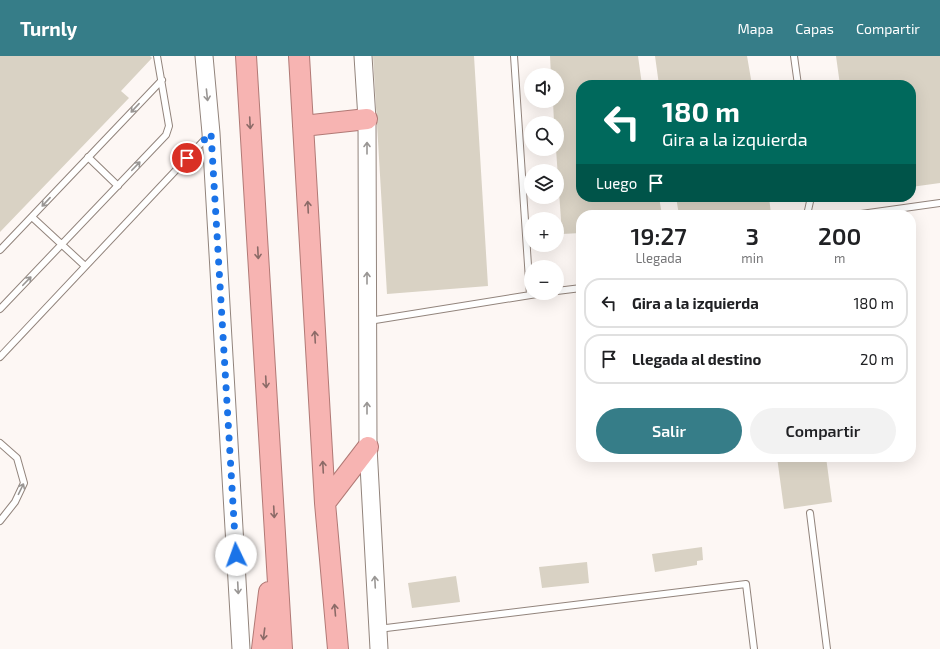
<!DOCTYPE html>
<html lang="es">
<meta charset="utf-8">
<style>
body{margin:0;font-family:"Exo 2",sans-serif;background:#f2f2f2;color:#202124;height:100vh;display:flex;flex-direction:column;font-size:15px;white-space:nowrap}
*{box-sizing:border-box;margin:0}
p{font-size:13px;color:#757577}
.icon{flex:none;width:22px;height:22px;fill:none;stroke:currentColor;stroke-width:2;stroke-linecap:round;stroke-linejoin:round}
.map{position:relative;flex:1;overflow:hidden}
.drawer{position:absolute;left:576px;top:154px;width:340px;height:252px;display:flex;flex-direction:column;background:#fff;border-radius:16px;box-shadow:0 4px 16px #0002}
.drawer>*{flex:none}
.hud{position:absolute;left:576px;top:24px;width:340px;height:122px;border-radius:16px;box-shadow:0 4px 16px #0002;background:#00695c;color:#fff;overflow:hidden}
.buttons{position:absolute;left:524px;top:12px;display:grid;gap:8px}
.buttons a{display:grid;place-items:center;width:40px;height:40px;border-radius:50%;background:#fff;box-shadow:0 4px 16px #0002;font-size:20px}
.pin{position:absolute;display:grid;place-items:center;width:34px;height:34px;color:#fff;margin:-17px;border:2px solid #fff;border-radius:50%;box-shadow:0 1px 4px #0007}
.me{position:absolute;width:44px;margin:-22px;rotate:357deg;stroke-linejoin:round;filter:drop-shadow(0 0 3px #0008)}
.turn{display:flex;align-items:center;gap:14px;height:84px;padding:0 20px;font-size:18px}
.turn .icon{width:52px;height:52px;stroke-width:2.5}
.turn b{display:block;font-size:28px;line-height:34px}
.then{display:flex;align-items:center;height:38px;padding:0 20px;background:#0003;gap:8px;font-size:15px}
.eta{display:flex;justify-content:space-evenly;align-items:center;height:68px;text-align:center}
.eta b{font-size:24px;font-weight:600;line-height:28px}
.primary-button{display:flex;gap:8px;margin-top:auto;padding:8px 20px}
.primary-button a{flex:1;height:46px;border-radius:24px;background:#367d88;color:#fff;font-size:16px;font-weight:600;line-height:46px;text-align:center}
.primary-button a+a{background:#f2f2f2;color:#202124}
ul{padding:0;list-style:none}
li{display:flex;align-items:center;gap:12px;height:50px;margin:0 8px 6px;padding:0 12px;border:2px solid #e0e0e0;border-radius:16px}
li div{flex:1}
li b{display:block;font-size:15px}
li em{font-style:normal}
header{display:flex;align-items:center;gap:24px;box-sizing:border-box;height:56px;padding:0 20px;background:#367d88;color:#fff}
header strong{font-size:19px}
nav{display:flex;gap:22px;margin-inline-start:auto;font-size:14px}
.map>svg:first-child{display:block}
.building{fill:#d9d2c4}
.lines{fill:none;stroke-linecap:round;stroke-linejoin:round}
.service-casing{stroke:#92847c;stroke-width:8}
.secondary-casing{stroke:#92847c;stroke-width:19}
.trunk-casing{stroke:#b17975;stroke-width:22}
.service{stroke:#fff;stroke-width:6}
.secondary{stroke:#fff;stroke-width:17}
.trunk{stroke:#f7b4b2;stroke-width:20}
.oneway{stroke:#999694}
.oneway2{stroke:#8b6a67}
.route{stroke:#1a73e8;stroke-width:7;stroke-dasharray:0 12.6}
</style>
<header>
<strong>Turnly</strong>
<nav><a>Mapa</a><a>Capas</a><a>Compartir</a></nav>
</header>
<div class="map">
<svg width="940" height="593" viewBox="0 0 940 593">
<rect width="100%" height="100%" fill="#fdf7f4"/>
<path class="building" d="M0,0H150L152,2L121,35L129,42L0,176Z
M373,0H474L488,230L387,238Z
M550,0H638L642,29H581V141H659L662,159H581V177L562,178L556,93L557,67H554L553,45H557V19H551Z
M655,0H747L752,29H659Z
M836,0H940V127L911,131V29H840Z
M676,141H769L771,158L679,159Z
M777,401H826L832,446L784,453Z
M702,491L703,504L697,505V509L655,516L652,498Z
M587,506L589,527L542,532L539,511Z
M456,520L460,546L412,552L408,527Z"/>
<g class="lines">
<g class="service-casing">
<path id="service" d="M514,0L530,239
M794,0L798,29
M88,101L118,130
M807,159L811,141
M854,159L940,147
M32,161L85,210
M0,194L162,24
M557,235L581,232
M0,253L166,79L169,70L157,0
M369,265L543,237
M0,301L209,79
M0,387L17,402L24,427L15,446L0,465
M810,457L827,593
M378,573L746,528L754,593"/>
</g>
<g class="secondary-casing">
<path id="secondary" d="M204,0L211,77L241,593
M363,0L367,63L368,391L379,593"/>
</g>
<g class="trunk-casing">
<path id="trunk" d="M246,0L282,593
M299,0L325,447L338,593
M303,70L367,63
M325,447L368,391
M262,593L269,536"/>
</g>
<use href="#service" class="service"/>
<use href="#secondary" class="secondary"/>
<use href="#trunk" class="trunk"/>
</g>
<defs><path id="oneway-shaft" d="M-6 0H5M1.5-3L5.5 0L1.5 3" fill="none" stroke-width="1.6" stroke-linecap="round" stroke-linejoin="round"/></defs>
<g class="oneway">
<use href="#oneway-shaft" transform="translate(207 39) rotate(84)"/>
<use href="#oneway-shaft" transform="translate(135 52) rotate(133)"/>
<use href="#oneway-shaft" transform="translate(367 92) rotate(-90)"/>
<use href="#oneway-shaft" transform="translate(136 110) rotate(-46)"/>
<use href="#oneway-shaft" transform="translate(46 146) rotate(133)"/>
<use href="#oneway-shaft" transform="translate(367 222) rotate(-90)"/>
<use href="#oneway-shaft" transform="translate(27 225) rotate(-46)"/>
<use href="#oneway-shaft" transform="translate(367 352) rotate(-90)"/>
<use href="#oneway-shaft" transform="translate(21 433) rotate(-64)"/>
<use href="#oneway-shaft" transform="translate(375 526) rotate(-93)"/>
<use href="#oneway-shaft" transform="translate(238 532) rotate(87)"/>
</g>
<g class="oneway2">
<use href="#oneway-shaft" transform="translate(250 67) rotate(87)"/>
<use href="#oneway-shaft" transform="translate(308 151) rotate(-93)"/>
<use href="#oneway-shaft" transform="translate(258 197) rotate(87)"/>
<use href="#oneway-shaft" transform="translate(315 281) rotate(-93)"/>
<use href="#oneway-shaft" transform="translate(266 326) rotate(87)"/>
<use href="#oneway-shaft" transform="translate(323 411) rotate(-93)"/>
<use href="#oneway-shaft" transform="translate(274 456) rotate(87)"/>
<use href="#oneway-shaft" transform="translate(335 554) rotate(-95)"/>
<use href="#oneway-shaft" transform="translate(264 578) rotate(97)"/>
</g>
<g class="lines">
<path class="route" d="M187,102L211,77L236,499"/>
</g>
</svg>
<div class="buttons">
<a><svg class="icon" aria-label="sound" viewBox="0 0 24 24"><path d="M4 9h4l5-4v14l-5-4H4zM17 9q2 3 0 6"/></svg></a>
<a><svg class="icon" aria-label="search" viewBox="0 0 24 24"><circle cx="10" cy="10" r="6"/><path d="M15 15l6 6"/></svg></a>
<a><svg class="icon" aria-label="layers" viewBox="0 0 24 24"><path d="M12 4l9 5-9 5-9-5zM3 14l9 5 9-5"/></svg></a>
<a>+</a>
<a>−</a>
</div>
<div class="pin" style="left:187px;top:102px;background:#d93025"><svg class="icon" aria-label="arrive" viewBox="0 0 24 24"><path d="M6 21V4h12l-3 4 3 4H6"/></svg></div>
<svg class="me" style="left:236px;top:499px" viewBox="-20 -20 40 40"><circle r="19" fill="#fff"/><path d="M0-13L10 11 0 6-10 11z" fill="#1a73e8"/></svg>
<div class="hud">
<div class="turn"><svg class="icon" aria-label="left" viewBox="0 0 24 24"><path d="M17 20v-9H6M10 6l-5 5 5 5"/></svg><div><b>180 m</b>Gira a la izquierda</div></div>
<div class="then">Luego<svg class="icon" aria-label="arrive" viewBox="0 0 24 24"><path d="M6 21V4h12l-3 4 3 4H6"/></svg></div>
</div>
<section class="drawer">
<div class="eta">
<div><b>19:27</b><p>Llegada</p></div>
<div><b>3</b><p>min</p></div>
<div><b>200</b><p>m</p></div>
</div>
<ul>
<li><svg class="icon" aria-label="left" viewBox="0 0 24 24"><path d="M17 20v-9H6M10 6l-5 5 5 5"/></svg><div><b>Gira a la izquierda</b></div><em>180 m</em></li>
<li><svg class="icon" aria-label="arrive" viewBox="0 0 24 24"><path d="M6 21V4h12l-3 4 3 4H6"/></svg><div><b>Llegada al destino</b></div><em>20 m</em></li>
</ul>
<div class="primary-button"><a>Salir</a><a>Compartir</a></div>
</section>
</div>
